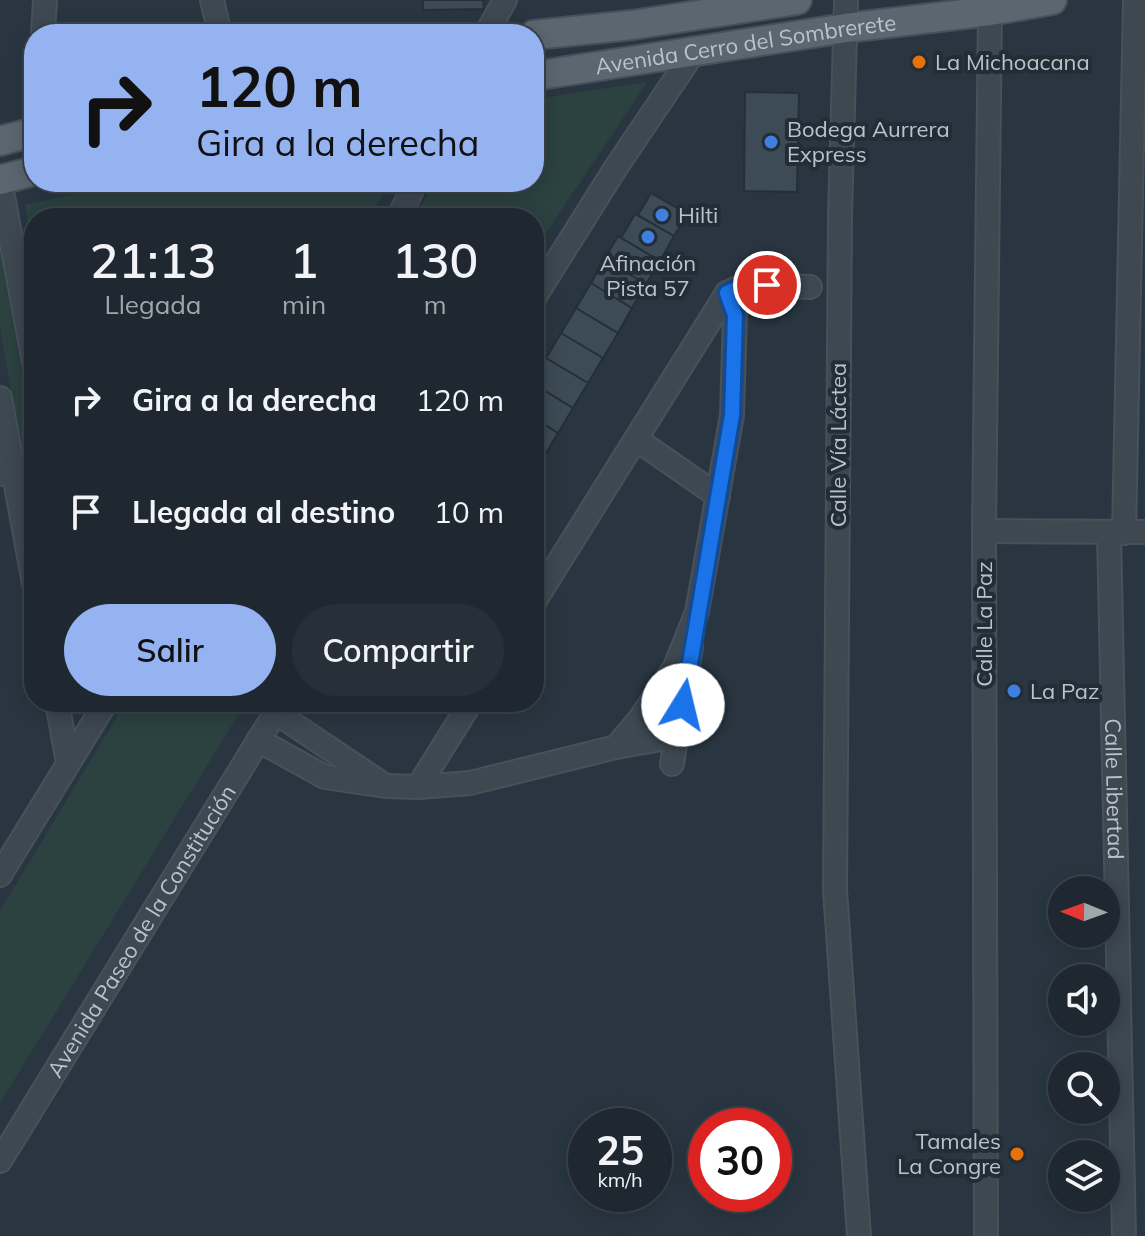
<!DOCTYPE html>
<html lang="es">
<meta charset="utf-8">
<style>
body{margin:0;font-family:Mulish,sans-serif;background:#273039;color:#f1f3f6;height:100vh;display:flex;flex-direction:column;font-size:30px;white-space:nowrap}
*{box-sizing:border-box;margin:0}
p{font-size:26px;color:#a1a6ab}
.icon{flex:none;width:44px;height:44px;fill:none;stroke:currentColor;stroke-width:2;stroke-linecap:round;stroke-linejoin:round}
.map{position:relative;flex:1;overflow:hidden}
.side{position:absolute;left:24px;top:208px;width:520px;height:504px;display:flex;flex-direction:column;background:#1f2831;border-radius:32px;box-shadow:0 4px 20px #0003,0 0 0 2px #3c444d}
.side>*{flex:none}
.top-card{position:absolute;left:24px;top:24px;width:520px;height:168px;border-radius:32px;box-shadow:0 4px 20px #0003,0 0 0 2px #3c444d;background:#95b2f1;color:#111;overflow:hidden}
.needle{width:52px;rotate:271deg}
.controls{position:absolute;left:1048px;top:876px;display:grid;gap:16px}
.controls a{display:grid;place-items:center;width:72px;height:72px;border-radius:50%;background:#1f2831;box-shadow:0 4px 20px #0003,0 0 0 2px #3c444d;font-size:40px}
.speed{position:absolute;left:568px;top:1108px;display:flex;gap:16px;font-size:40px;font-weight:700;text-align:center}
.speed>*{display:grid;place-content:center;width:104px;height:104px;border-radius:50%;background:#1f2831;box-shadow:0 4px 20px #0003,0 0 0 2px #3c444d;line-height:1}
.speed small{font-size:20px;font-weight:400}
.speed .limit{border:12px solid #d22;background:#fff;color:#111}
.pin{position:absolute;display:grid;place-items:center;width:68px;height:68px;color:#fff;margin:-34px;border:4px solid #fff;border-radius:50%;box-shadow:0 2px 8px #0007}
.me{position:absolute;width:88px;margin:-44px;rotate:9deg;stroke-linejoin:round;filter:drop-shadow(0 0 6px #0008)}
.turn{display:flex;align-items:center;gap:28px;height:168px;padding:0 40px;font-size:36px}
.turn .icon{width:104px;height:104px;stroke-width:2.5}
.turn b{display:block;font-size:56px;line-height:68px}
.eta{display:flex;justify-content:space-evenly;align-items:center;height:136px;text-align:center}
.eta b{font-size:48px;font-weight:600;line-height:56px}
.action{display:flex;gap:16px;margin-top:auto;padding:16px 40px}
.action a{flex:1;height:92px;border-radius:48px;background:#95b2f1;color:#111;font-size:32px;font-weight:600;line-height:92px;text-align:center}
.action a+a{background:#273039;color:#f1f3f6}
ul{padding:0;list-style:none}
li{display:flex;align-items:center;gap:24px;height:112px;padding:0 40px}
li div{flex:1}
li b{display:block;font-size:30px}
li em{font-style:normal}
.map>svg:first-child{display:block}
.green{fill:#2b4241}
.building{fill:#3c4b56;stroke:#242f38;stroke-width:2}
.lines{fill:none;stroke-linecap:round;stroke-linejoin:round}
.minor-casing{stroke:#47515a;stroke-width:26}
.major-casing{stroke:#47515a;stroke-width:32}
.minor{stroke:#3d4851;stroke-width:22}
.major{stroke:#5b6770;stroke-width:28}
.route-casing{stroke:#114b97;stroke-width:20}
.route{stroke:#1a73e8;stroke-width:14}
.food-dot{fill:#e8710a;stroke:#222d36;stroke-width:3}
.shop-dot{fill:#3f7fe0;stroke:#222d36;stroke-width:3}
.labels{text-anchor:middle;stroke-width:8;stroke-linejoin:round;paint-order:stroke}
.street-label{font-size:22px;fill:#bac2cb;stroke:#222d36}
.poi-label{font-size:22px;fill:#bac2cb;stroke:#222d36;text-anchor:start}
</style>
<div class="map">
<svg width="1145" height="1236" viewBox="0 0 1145 1236">
<rect width="100%" height="100%" fill="#293641"/>
<path class="green" d="M647,82L534,251V218H414L435,182H534V99Z
M127,182H390L369,218H34V260L25,205Z
M0,251L34,443V448L21,450L0,328Z
M126,702H246L0,1103V911Z"/>
<path class="building" d="M423,0H483L484,9L423,10Z
M745,92L799,93L797,192L744,191Z
M651,193L687,214L674,236L638,215Z
M635,214L674,236L660,261L621,238Z
M618,236L660,261L646,284L604,260Z
M604,260L646,284L632,308L591,283Z
M591,283L632,308L618,333L576,308Z
M576,308L618,333L603,358L561,333Z
M561,333L603,358L588,383L546,358Z
M546,358L588,383L573,408L534,384V378Z
M534,384L573,408L558,433L534,418Z
M534,418L558,433L545,455L534,448Z
M534,448L545,455L534,473Z"/>
<g class="lines">
<g class="minor-casing">
<g id="minor">
<path d="M212,0L220,34"/>
<path d="M846,0L840,216L835,890L859,1236"/>
<path d="M43,34L45,0"/>
<path d="M486,34L505,0"/>
<path d="M0,180L34,363"/>
<path d="M398,218L416,182"/>
<path d="M534,298L615,169L693,53"/>
<path d="M0,398L34,584"/>
<path d="M636,439L718,496"/>
<path d="M0,474L34,468"/>
<path d="M984,531L1145,532"/>
<path id="s1" d="M1109,533L1124,1236"/>
<path d="M1124,533L1135,0"/>
<path d="M534,602L727,293L746,284L810,287"/>
<path d="M57,702L68,763"/>
<path d="M275,712L381,783"/>
<path d="M258,740L325,777L386,786L418,787L470,783L616,747L678,736"/>
<path d="M616,747L639,720L675,667L697,612L732,415L735,315L727,293"/>
<path d="M672,764L691,647"/>
<path d="M418,787L471,702"/>
<path d="M0,875L106,702"/>
<path id="s2" d="M0,1161L282,702"/>
<path d="M986,1236L984,531L990,11"/>
</g>
</g>
<g class="major-casing">
<g id="major">
<path d="M534,35L632,25L797,0"/>
<path id="s3" d="M534,76L846,28L990,11L1052,0"/>
<path d="M0,141L34,132"/>
<path d="M0,180L34,171"/>
</g>
</g>
<use href="#minor" class="minor"/>
<use href="#major" class="major"/>
</g>
<g class="lines">
<g class="route-casing">
<path id="route" d="M683,705L732,415L735,315L727,293L746,284L767,285"/>
</g>
<use href="#route" class="route"/>
</g>
<g class="food-dot">
<circle cx="919" cy="62" r="8"/>
<circle cx="1017" cy="1154" r="8"/>
</g>
<g class="shop-dot">
<circle cx="771" cy="142" r="8"/>
<circle cx="662" cy="215" r="8"/>
<circle cx="648" cy="237" r="8"/>
<circle cx="1014" cy="691" r="8"/>
</g>
<g class="labels">
<g class="street-label">
<text dy="8" stroke="none"><textPath href="#s3" startOffset="214">Avenida Cerro del Sombrerete</textPath></text>
<text transform="translate(838 445) rotate(-90)" y="8">Calle Vía Láctea</text>
<text transform="translate(984 624) rotate(-90)" y="8">Calle La Paz</text>
<text dy="8" stroke="none"><textPath href="#s1" startOffset="256">Calle Libertad</textPath></text>
<text dy="8" stroke="none"><textPath href="#s2" startOffset="270">Avenida Paseo de la Constitución</textPath></text>
</g>
<g class="poi-label">
<text x="935" y="70">La Michoacana</text>
<text x="787" y="137">Bodega Aurrera<tspan x="787" dy="25">Express</tspan></text>
<text x="678" y="223">Hilti</text>
<text x="648" y="271" text-anchor="middle">Afinación<tspan x="648" dy="25">Pista 57</tspan></text>
<text x="1030" y="699">La Paz</text>
<text x="1001" y="1149" text-anchor="end">Tamales<tspan x="1001" dy="25">La Congre</tspan></text>
</g>
</g>
</svg>
<div class="controls">
<a><svg class="needle" viewBox="-14 -14 28 28"><path d="M0-13l5 13h-10z" fill="#e53935"/><path d="M0 13l5-13h-10z" fill="#a1a6ab"/></svg></a>
<a><svg class="icon" aria-label="sound" viewBox="0 0 24 24"><path d="M4 9h4l5-4v14l-5-4H4zM17 9q2 3 0 6"/></svg></a>
<a><svg class="icon" aria-label="search" viewBox="0 0 24 24"><circle cx="10" cy="10" r="6"/><path d="M15 15l6 6"/></svg></a>
<a><svg class="icon" aria-label="layers" viewBox="0 0 24 24"><path d="M12 4l9 5-9 5-9-5zM3 14l9 5 9-5"/></svg></a>
</div>
<div class="speed"><div>25<small>km/h</small></div><div class="limit">30</div></div>
<div class="pin" style="left:767px;top:285px;background:#d93025"><svg class="icon" aria-label="arrive" viewBox="0 0 24 24"><path d="M6 21V4h12l-3 4 3 4H6"/></svg></div>
<svg class="me" style="left:683px;top:705px" viewBox="-20 -20 40 40"><circle r="19" fill="#fff"/><path d="M0-13L10 11 0 6-10 11z" fill="#1a73e8"/></svg>
<div class="top-card">
<div class="turn"><svg class="icon" aria-label="right" viewBox="0 0 24 24"><path d="M7 20v-9h11M14 6l5 5-5 5"/></svg><div><b>120 m</b>Gira a la derecha</div></div>
</div>
<section class="side">
<div class="eta">
<div><b>21:13</b><p>Llegada</p></div>
<div><b>1</b><p>min</p></div>
<div><b>130</b><p>m</p></div>
</div>
<ul>
<li><svg class="icon" aria-label="right" viewBox="0 0 24 24"><path d="M7 20v-9h11M14 6l5 5-5 5"/></svg><div><b>Gira a la derecha</b></div><em>120 m</em></li>
<li><svg class="icon" aria-label="arrive" viewBox="0 0 24 24"><path d="M6 21V4h12l-3 4 3 4H6"/></svg><div><b>Llegada al destino</b></div><em>10 m</em></li>
</ul>
<div class="action"><a>Salir</a><a>Compartir</a></div>
</section>
</div>
